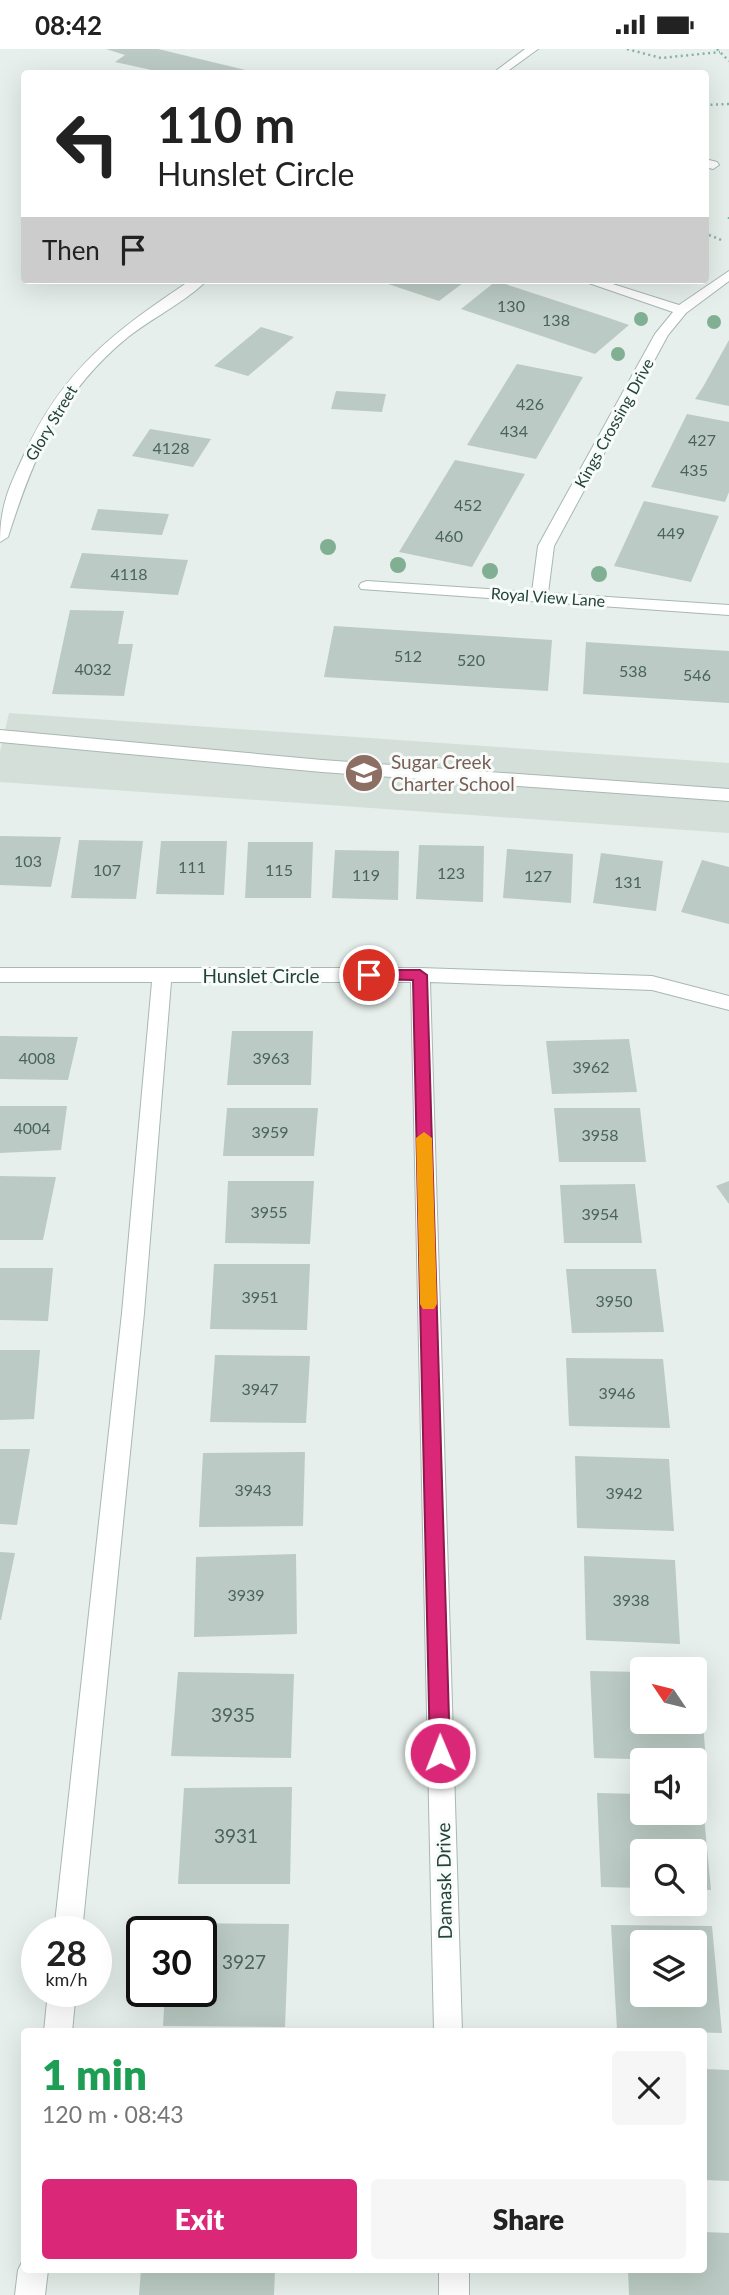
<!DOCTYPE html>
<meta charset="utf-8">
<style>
body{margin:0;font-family:Lato,sans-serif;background:#f6f6f6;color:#222;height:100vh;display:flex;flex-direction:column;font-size:26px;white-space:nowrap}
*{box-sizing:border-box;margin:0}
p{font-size:23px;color:#767676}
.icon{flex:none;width:38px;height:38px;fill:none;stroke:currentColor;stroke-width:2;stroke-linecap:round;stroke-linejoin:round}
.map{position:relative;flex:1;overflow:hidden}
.drawer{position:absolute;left:21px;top:1979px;width:686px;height:245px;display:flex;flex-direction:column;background:#fff;border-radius:7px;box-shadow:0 7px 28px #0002}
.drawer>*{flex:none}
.top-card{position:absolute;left:21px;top:21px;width:688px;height:214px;border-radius:7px;box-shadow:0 7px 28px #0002;background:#fff;color:#222;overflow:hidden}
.needle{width:46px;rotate:305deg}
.tools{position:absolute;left:630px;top:1608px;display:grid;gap:14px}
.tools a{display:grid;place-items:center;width:77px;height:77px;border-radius:7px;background:#fff;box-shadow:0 7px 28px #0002;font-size:35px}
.speed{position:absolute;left:21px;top:1867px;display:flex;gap:14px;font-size:35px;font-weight:700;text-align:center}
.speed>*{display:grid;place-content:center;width:91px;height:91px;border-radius:50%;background:#fff;box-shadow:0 7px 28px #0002;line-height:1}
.speed small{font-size:18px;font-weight:400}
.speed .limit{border:4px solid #111;border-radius:10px;background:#fff;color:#111}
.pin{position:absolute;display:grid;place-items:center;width:60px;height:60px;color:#fff;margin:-30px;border:4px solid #fff;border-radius:50%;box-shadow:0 2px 7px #0007}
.me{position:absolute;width:77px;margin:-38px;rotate:359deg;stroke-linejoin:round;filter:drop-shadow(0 0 5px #0008)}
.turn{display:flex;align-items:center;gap:24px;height:147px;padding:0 21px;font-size:32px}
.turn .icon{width:91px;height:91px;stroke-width:2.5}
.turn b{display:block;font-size:49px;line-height:60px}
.then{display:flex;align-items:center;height:66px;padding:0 21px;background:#0003;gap:14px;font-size:26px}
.round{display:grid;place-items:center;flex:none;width:74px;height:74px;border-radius:7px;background:#f6f6f6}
.summary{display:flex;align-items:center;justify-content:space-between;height:119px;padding:0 21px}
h1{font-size:42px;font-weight:800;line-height:52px;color:#1e9e55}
.button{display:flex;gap:14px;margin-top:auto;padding:14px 21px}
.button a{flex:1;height:80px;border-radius:7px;background:#db2777;color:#fff;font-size:28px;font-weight:800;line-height:80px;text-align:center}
.button a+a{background:#f6f6f6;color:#222}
.status{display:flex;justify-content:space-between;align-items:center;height:49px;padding:0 35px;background:#fff;direction:ltr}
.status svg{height:19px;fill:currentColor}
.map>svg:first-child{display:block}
.built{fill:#d4dfda}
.building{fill:#bbcac4;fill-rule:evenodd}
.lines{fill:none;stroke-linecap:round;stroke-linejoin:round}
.minor-casing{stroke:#a8b8b2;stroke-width:2}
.path{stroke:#86b3a5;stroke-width:2.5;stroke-dasharray:2 3.5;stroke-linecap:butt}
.minor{fill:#fff;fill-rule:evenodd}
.tree{fill:#80af93}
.route{fill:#db2777;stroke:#8e194d;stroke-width:2}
.slow{fill:#f59e0b}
.labels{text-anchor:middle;stroke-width:6;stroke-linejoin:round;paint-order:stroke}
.number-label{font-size:16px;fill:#4a645c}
.far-street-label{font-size:16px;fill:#24423a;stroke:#f7fbf9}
.education-label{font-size:19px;fill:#785e54;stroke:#f7fbf9;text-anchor:start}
.street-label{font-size:19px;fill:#24423a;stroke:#f7fbf9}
.near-number-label{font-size:19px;fill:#4a645c}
</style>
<div class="status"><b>08:42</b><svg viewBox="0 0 49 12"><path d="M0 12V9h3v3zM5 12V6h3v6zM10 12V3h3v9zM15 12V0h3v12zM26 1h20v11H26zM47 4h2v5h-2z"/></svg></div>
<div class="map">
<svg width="729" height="2246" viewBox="0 0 729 2246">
<rect width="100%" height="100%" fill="#e6efeb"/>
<path class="built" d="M9,664L729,714V784L0,733V703Z"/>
<path class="building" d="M106,0H158L258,24H165L115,13L125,6Z
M376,231H467L439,252Z
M496,232L606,268L629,276L595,305L461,260Z
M261,278L294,288L248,327L214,317Z
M729,291V357L695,350L703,338Z
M517,315L583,328L536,410L467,396Z
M336,342L386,345L382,363L331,360Z
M687,365L729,373V443L725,453L651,438Z
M150,380L211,390L193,418L132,407Z
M455,411L525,425L472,518L399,503Z
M644,452L719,467L691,533L614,517Z
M98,460L169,465L162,486L91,481Z
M82,504L188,511L178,546L70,539Z
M70,561L124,562L118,595H133L124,647L52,645Z
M334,577L552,591L548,642L324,628Z
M586,593L729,602V654L583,645Z
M0,787L61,788L51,838L0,836Z
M79,791L143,792L136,850L71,849Z
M161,792H227L224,846L156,845Z
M248,793H313L311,849H245Z
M419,796L484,797L483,853L416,850Z
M507,800L573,805L571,854L503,849Z
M335,801L399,802L398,851L332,849Z
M601,804L663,812L656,862L593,854Z
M702,811L729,818V875L681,863Z
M232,982H313L311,1036H227Z
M0,987L78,988L68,1031L0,1030Z
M629,990L637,1043L552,1045L546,992Z
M0,1057H67L61,1101L0,1104Z
M227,1059H318L314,1107H223Z
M554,1059H640L646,1113H559Z
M0,1127L56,1128L43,1191H0Z
M228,1132H314L310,1195L225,1194Z
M729,1132V1155L716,1137Z
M635,1135L642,1194H564L560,1136Z
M214,1215H310L307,1281L210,1280Z
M0,1219H53L48,1272L0,1271Z
M566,1220H656L664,1283L572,1284Z
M0,1301H40L34,1370L0,1371Z
M215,1306L310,1307L306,1374L210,1373Z
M566,1309L663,1310L670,1379L569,1377Z
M0,1400H30L17,1476L0,1475Z
M305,1403L303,1477L199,1478L203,1404Z
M575,1407L669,1410L674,1482L577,1479Z
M0,1503L15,1504L1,1571H0Z
M296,1505L297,1585L194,1588L196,1508Z
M584,1507L675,1511L680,1595L586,1591Z
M590,1622L642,1623V1673H695V1624H699L706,1712L594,1709Z
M178,1623L294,1625L291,1709L171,1707Z
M292,1738L290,1835H178L184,1739Z
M597,1744L642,1745V1764H695V1746H702L711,1841H695V1802H642V1839L601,1838Z
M170,1874L289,1875L285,1978L163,1977L165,1942H201V1883H169Z
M611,1876L712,1877L722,1984L617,1981ZM642,1894H695V1946H642Z
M704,2020L729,2021V2132L704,2131Z
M704,2183L729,2184V2246H629L628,2221H704Z
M141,2221H275L274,2246H139Z"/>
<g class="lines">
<g class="minor-casing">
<path id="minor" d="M525,0H538L505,24H493Z
M705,110L717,113L719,116L713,120L705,118Z
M729,222V232L686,264L668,286L554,497L548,544L729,556V566L361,540L359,537L361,534L367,532L532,543L538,497L655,285L673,263L580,231H600L679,256Z
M191,231H207C187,252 152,269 128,288C60,344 34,406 8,488L0,493C0,457 9,438 24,406C63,320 115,282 191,231Z
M0,681L322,711L729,740V752L322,723L0,693Z
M0,919H420L652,927L729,947V961L652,941L430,933L462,1983H434L411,933H171L144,1264L82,1883H54L122,1264L152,933H0Z
M48,1942H76L72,1983H44Z
M24,2209V2221H48L45,2246H15L18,2221Z
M439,2221H469V2246H439Z"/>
</g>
<path class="path" d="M627,0L661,9L720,3
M717,0L729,12
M705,56L729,55
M729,168V173
M709,186L724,192"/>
<use href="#minor" class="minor"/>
</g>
<g class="tree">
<circle cx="641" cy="270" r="7"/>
<circle cx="714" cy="273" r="7"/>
<circle cx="618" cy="305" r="7"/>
<circle cx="328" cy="498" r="8"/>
<circle cx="398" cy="516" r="8"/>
<circle cx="490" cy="522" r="8"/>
<circle cx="599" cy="525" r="8"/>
</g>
<path class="route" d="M369,921H420L427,926L450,1704L447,1711L440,1714L433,1711L430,1704L413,931L363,930L361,926L363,923Z"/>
<path class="slow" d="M424,1083L432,1089L437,1255L434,1260H423L420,1255L416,1089Z"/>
<defs>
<g id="school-disc" transform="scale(2.0125)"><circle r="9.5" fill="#8d6e63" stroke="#f7fbf9"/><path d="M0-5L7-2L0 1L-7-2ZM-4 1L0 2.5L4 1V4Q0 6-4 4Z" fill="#fff"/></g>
</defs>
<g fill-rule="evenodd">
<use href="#school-disc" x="364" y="724"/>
</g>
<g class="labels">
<g class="number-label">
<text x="511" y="263">130</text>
<text x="556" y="277">138</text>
<text x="530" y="361">426</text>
<text x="514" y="388">434</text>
<text x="702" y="397">427</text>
<text x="171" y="405">4128</text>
<text x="694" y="427">435</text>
<text x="468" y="462">452</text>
<text x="671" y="490">449</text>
<text x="449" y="493">460</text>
<text x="129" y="531">4118</text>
<text x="408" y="613">512</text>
<text x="471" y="617">520</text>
<text x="93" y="626">4032</text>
<text x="633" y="628">538</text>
<text x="697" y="632">546</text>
<text x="28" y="818">103</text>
<text x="192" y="824">111</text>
<text x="107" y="827">107</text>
<text x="279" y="827">115</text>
<text x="451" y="830">123</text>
<text x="366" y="832">119</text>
<text x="538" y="833">127</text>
<text x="628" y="839">131</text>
<text x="37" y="1015">4008</text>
<text x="271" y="1015">3963</text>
<text x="591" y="1024">3962</text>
<text x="32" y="1085">4004</text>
<text x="270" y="1089">3959</text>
<text x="600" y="1092">3958</text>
<text x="269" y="1169">3955</text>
<text x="600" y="1171">3954</text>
<text x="260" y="1254">3951</text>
<text x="614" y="1258">3950</text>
<text x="260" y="1346">3947</text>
<text x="617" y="1350">3946</text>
<text x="253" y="1447">3943</text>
<text x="624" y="1450">3942</text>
<text x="246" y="1552">3939</text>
<text x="631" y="1557">3938</text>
</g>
<g class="far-street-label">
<text transform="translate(51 374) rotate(-59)" y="6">Glory Street</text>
<text transform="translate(614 374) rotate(-61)" y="6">Kings Crossing Drive</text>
<text transform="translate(548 548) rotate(4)" y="6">Royal View Lane</text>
</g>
<g class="education-label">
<text x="391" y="720">Sugar Creek<tspan x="391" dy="22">Charter School</tspan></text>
</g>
<g class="street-label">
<text x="261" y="934">Hunslet Circle</text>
<text transform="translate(444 1832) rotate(-91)" y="7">Damask Drive</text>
</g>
<g class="near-number-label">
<text x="233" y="1673">3935</text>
<text x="236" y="1794">3931</text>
<text x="244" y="1920">3927</text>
</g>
</g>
</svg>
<div class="tools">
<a><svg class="needle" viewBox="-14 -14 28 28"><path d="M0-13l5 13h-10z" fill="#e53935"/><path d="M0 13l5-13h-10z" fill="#767676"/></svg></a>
<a><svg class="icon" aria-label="sound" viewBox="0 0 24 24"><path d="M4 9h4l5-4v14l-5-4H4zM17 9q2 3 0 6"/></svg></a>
<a><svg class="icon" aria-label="search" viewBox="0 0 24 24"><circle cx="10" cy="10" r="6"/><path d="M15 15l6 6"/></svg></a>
<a><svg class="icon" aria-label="layers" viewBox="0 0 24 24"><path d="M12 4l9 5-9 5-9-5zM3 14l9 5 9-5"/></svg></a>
</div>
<div class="speed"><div>28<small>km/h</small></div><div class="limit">30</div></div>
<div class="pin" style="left:369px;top:926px;background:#d93025"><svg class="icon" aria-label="arrive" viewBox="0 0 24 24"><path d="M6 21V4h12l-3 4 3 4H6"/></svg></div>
<svg class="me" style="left:440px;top:1704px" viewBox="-20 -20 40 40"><circle r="17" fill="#db2777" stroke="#fff" stroke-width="3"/><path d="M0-11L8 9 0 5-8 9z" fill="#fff"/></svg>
<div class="top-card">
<div class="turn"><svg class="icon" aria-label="left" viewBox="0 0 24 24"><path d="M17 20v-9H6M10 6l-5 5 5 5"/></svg><div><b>110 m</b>Hunslet Circle</div></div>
<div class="then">Then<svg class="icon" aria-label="arrive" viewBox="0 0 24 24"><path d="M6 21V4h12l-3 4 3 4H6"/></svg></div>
</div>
<section class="drawer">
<div class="summary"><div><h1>1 min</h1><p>120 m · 08:43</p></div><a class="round"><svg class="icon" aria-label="close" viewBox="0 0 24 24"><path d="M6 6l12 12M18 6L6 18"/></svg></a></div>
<div class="button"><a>Exit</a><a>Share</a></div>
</section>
</div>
